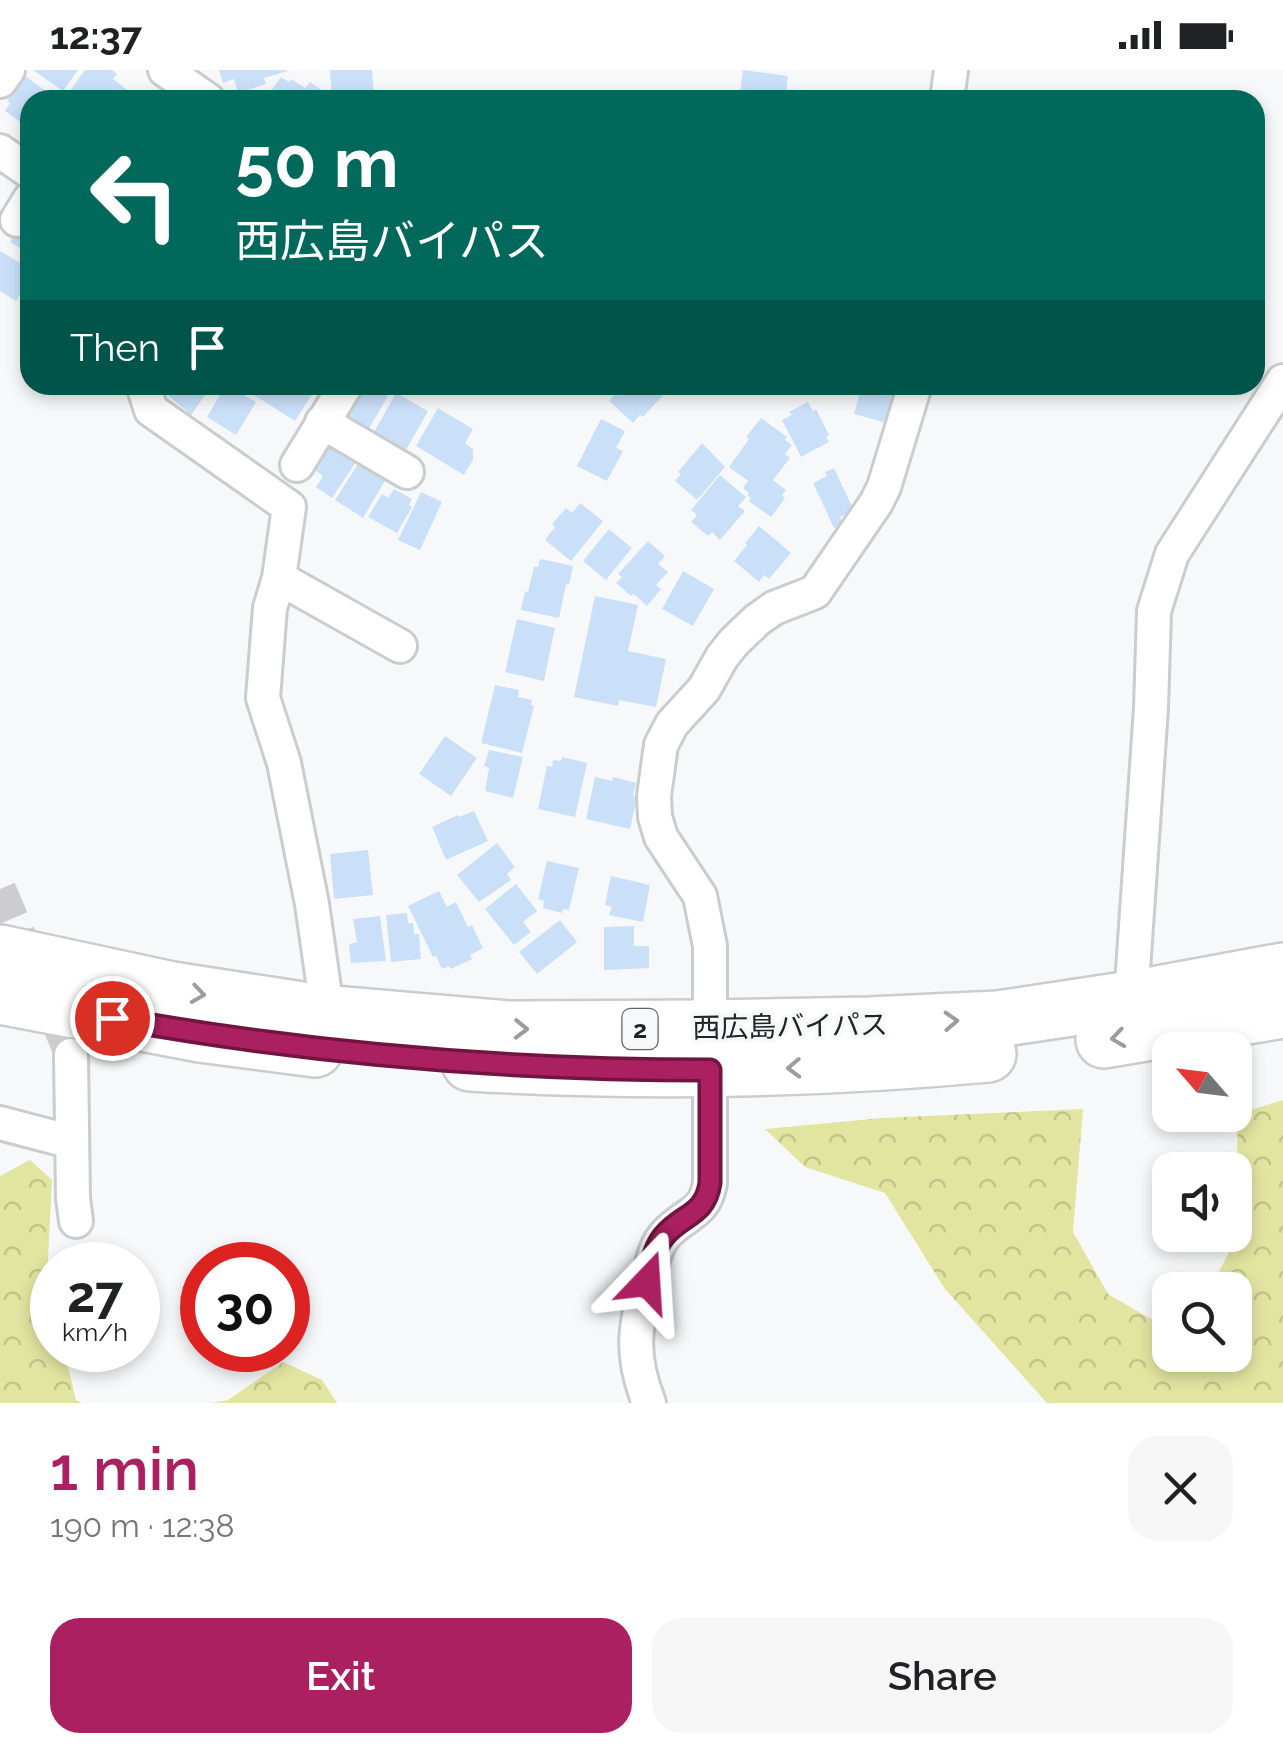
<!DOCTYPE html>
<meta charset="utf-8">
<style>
body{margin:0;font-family:Raleway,"Noto Sans JP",sans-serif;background:#f6f6f6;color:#202124;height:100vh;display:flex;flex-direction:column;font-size:38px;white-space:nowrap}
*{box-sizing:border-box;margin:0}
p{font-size:32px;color:#757577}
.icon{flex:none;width:55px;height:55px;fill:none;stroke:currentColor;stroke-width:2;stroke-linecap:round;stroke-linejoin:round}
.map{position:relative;height:1333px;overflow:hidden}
.panel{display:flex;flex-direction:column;background:#fff;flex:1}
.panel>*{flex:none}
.banner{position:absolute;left:20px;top:20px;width:1245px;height:305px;border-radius:30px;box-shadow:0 5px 15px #0003;background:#00695c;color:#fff;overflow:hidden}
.needle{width:65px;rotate:298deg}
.tools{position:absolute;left:1152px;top:962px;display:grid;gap:20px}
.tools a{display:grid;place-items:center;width:100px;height:100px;border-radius:20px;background:#fff;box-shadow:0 5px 15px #0003;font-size:50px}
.speed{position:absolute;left:30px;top:1172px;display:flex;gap:20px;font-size:50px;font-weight:700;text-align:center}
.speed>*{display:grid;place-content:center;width:130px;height:130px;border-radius:50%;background:#fff;box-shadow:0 5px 15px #0003;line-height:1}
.speed small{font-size:25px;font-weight:400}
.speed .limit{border:15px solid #d22;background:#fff;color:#111}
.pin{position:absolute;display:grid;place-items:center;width:85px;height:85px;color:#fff;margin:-42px;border:5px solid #fff;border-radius:50%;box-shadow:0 2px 10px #0007}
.me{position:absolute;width:110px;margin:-55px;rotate:20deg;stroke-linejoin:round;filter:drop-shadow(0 0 8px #0008)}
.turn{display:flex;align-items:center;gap:35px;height:210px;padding:0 50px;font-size:45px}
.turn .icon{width:130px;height:130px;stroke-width:2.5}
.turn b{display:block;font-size:70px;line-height:85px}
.then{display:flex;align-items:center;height:95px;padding:0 50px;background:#0003;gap:20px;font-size:38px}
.round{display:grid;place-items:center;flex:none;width:105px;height:105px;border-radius:30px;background:#f6f6f6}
.summary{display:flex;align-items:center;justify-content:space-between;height:170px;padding:0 50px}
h1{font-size:60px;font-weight:600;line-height:75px;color:#ab2061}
.button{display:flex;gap:20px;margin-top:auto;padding:20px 50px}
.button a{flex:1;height:115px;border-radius:30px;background:#ab2061;color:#fff;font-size:40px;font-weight:600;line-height:115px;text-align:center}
.button a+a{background:#f6f6f6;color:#202124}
.status{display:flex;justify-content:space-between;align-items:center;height:70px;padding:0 50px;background:#fff;direction:ltr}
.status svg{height:28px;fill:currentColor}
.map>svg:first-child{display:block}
.forest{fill:url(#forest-crowns)}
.building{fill:#cae0f9}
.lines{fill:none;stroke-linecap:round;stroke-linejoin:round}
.street-tunnel{stroke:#cdcdcf;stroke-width:32;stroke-dasharray:32 16;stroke-linecap:butt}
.street-casing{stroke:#cbccce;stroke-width:38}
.highway-casing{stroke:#cbccce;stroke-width:60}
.street{stroke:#fff;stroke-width:32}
.highway{stroke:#fff;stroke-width:55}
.oneway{stroke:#9c9c9c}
.route-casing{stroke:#6f153f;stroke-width:25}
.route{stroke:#ab2061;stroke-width:18}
.labels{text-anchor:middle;stroke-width:8;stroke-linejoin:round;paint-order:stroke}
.shield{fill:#f7f8fa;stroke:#636364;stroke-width:2.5}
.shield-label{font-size:25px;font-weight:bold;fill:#232324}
.street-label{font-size:28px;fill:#232324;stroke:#f7f8fa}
</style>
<div class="status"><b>12:37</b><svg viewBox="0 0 49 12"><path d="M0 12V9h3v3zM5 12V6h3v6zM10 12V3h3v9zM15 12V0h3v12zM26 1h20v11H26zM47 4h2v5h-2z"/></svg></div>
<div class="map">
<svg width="1283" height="1333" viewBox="0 0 1283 1333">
<defs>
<pattern id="forest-crowns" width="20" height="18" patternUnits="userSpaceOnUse" patternTransform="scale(2.5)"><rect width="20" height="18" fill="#e2e5a0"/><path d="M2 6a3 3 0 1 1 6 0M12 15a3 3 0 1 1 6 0" fill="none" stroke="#c2c48a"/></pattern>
</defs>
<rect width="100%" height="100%" fill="#f7f8fa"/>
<path class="forest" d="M1283,1030V1333H1047L945,1219L885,1123L805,1097L765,1059L882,1048L1083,1039L1073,1162L1108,1224L1170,1260V1285H1235V1220H1209L1233,1175V1165H1235L1238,1044Z
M30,1090L52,1110L47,1208L52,1230V1280H64L76,1330L82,1333H0V1106Z
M283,1292L322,1310L337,1333H212L228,1330Z"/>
<path class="building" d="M33,0H78L63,21Z
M85,0H112L117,4L113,9L126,19L118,30L112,26L109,30H68L65,28Z
M219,0H287L288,1L264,8L266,14L238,23L234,9L223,13Z
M330,0H372L374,25L332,29Z
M743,0L788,6L785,30H739Z
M24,5L50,24L46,30H30V53L27,57L5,41L10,33L7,31Z
M281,7L289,12L291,9L305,18L310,12L330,26L327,30H264Z
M30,140V184L10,172Z
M0,181L30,199V208L16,231L0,221Z
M166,315H212L191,345L162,320Z
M226,315L256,332L236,365L207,347Z
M238,315H303L314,321L295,351Z
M353,315H370L388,326L368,360L337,340Z
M624,315H659L666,322L643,347L640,345L633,353L609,331Z
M862,315H897L886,353L854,344Z
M396,323L428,341L406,380L374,362Z
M808,332L813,341L816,339L829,365L826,367L829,372L801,387L782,350L792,345L789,342Z
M438,338L473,359L465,373L473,379V390L464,405L416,376Z
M761,348L787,367L785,370L792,375L785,384L790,388L773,410L786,420L782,425L785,428L771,447L749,431L751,428L747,425L749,423L743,418L748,411L729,397L749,369L746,367Z
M601,349L625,361L616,378L623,381L607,411L577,396Z
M330,371L358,389L332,428L316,417L323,406L312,398Z
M702,373L725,397L697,430L675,411L681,404L678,402Z
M359,392L386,409L363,448L335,430Z
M834,398L854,441L840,447L843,454L834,458L813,413L827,406L825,402Z
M720,405L746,427L738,436L745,441L720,470L712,462L708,466L691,452L697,445L691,440Z
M394,419L412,429L409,435L412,437L397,463L368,447L382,424L388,428Z
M421,422L442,432L420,480L398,470Z
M580,433L603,451L571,491L545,470L555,457L552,454L566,438L572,443Z
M759,456L791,483L769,509L764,505L759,512L734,491L747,475L745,473Z
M609,459L632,478L606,510L583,491Z
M648,471L665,486L658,494L668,502L656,515L661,519L647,536L634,524L631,526L616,513L622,507L618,504Z
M540,489L573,496L569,515L566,514L559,548L521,540L525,521L528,522L534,497H538Z
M683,501L714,519L693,556L662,539Z
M595,526L638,535L628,581L666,589L656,637L619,630L618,636L574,627Z
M517,549L555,558L544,611L505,602Z
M495,615L519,620L518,627L532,630L531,635L534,636L522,683L481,673Z
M445,666L477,688L451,726L419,704Z
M489,680L523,687L513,728L485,721L489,698L484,696Z
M562,687L587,693L575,747L538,739L547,696L552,697L553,690L561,691Z
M595,707L612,711L613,707L636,713L633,726L637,727L630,759L586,749Z
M474,741L488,771L446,790L432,757L458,745L459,747Z
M497,773L515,797L507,804L511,810L479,832L457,805Z
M368,780L373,825L334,829L330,784Z
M547,791L579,798L569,840L563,839L562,843L543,838L544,831L538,829Z
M611,806L650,815L643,852L609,845L612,837L605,835Z
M516,814L537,841L523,852L531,862L514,875L485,839Z
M439,821L447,837L456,832L468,857L472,855L483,878L470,885L472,889L451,899L449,896L442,899L436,886L433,887L408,836Z
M407,843L408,853H413L414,864H419L421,889L391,892L386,845Z
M380,846L386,891L351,893L349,874L357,872L353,849Z
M560,850L577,872L537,904L519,882Z
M634,856V876H649V898L604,900V857Z"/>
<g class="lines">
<path class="street-tunnel" d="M0,819L71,985"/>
<g class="street-casing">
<path id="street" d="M165,0L208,30
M0,11L8,0
M947,30L951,0
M0,81L30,102
M17,150L30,129
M143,315L151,340L289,437L279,508L270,538L263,628L284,693L312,834L324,918L321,943
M322,352L407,402
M297,395L346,315
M279,508L400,576
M1131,929L1151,638L1154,541L1172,484L1283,311
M71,985L73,1128L76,1151
M0,1053L72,1072
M649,1333C629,1282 635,1257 649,1205C653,1190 656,1174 667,1163C686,1143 705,1144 710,1113V876L700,826L661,767L655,747L654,726L661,675L672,654L704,619L722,587L734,572L757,550L774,538L815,522L876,433L884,417L915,315"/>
</g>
<g class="highway-casing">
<path id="highway" d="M0,883L172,920L321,943L508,959L710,958L869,955L998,949L1131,929L1283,901
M0,926L200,964L315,979
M1104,970L1283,940
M470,993C644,1003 815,1000 988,984"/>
</g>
<use href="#street" class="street"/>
<use href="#highway" class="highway"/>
</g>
<defs><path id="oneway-chevron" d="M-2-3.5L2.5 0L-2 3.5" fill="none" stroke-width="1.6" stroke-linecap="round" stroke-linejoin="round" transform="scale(2.5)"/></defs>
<g class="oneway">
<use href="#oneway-chevron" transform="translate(198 924) rotate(8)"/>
<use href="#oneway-chevron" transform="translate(951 951) rotate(-3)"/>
<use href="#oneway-chevron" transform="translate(521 959) rotate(1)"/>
<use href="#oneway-chevron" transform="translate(1118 968) rotate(172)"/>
<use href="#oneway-chevron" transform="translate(794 998) rotate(178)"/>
</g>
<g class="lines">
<g class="route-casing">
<path id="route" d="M112,948C310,984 509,1000 710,1000V1113C705,1146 682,1144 664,1166C654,1178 651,1196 647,1212"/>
</g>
<use href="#route" class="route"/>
</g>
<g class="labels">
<rect class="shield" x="622.5" y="939" width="35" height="40" rx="8"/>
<g class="shield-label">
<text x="640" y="968">2</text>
</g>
<g class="street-label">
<text transform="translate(790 956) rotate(-1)" y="10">西広島バイパス</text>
</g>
</g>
</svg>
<div class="tools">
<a><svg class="needle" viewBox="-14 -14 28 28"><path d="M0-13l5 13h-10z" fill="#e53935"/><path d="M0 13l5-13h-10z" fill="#757577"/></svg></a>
<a><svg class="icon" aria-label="sound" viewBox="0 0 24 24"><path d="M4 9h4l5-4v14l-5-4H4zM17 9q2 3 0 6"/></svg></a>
<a><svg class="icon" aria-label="search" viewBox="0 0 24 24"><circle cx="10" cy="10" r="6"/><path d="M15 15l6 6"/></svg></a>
</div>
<div class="speed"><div>27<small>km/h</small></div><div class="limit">30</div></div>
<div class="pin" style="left:112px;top:948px;background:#d93025"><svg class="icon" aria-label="arrive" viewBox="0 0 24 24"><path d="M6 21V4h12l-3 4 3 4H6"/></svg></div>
<svg class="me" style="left:647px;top:1212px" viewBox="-20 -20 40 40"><path d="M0-17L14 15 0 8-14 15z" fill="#ab2061" stroke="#fff" stroke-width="4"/></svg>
<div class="banner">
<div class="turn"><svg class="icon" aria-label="left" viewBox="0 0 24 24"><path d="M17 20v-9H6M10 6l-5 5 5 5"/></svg><div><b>50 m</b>西広島バイパス</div></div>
<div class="then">Then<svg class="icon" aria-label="arrive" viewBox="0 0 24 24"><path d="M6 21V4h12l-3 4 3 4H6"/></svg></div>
</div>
</div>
<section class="panel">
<div class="summary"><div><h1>1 min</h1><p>190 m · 12:38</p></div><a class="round"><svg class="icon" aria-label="close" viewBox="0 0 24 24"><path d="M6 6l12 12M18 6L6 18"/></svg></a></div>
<div class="button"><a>Exit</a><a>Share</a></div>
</section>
